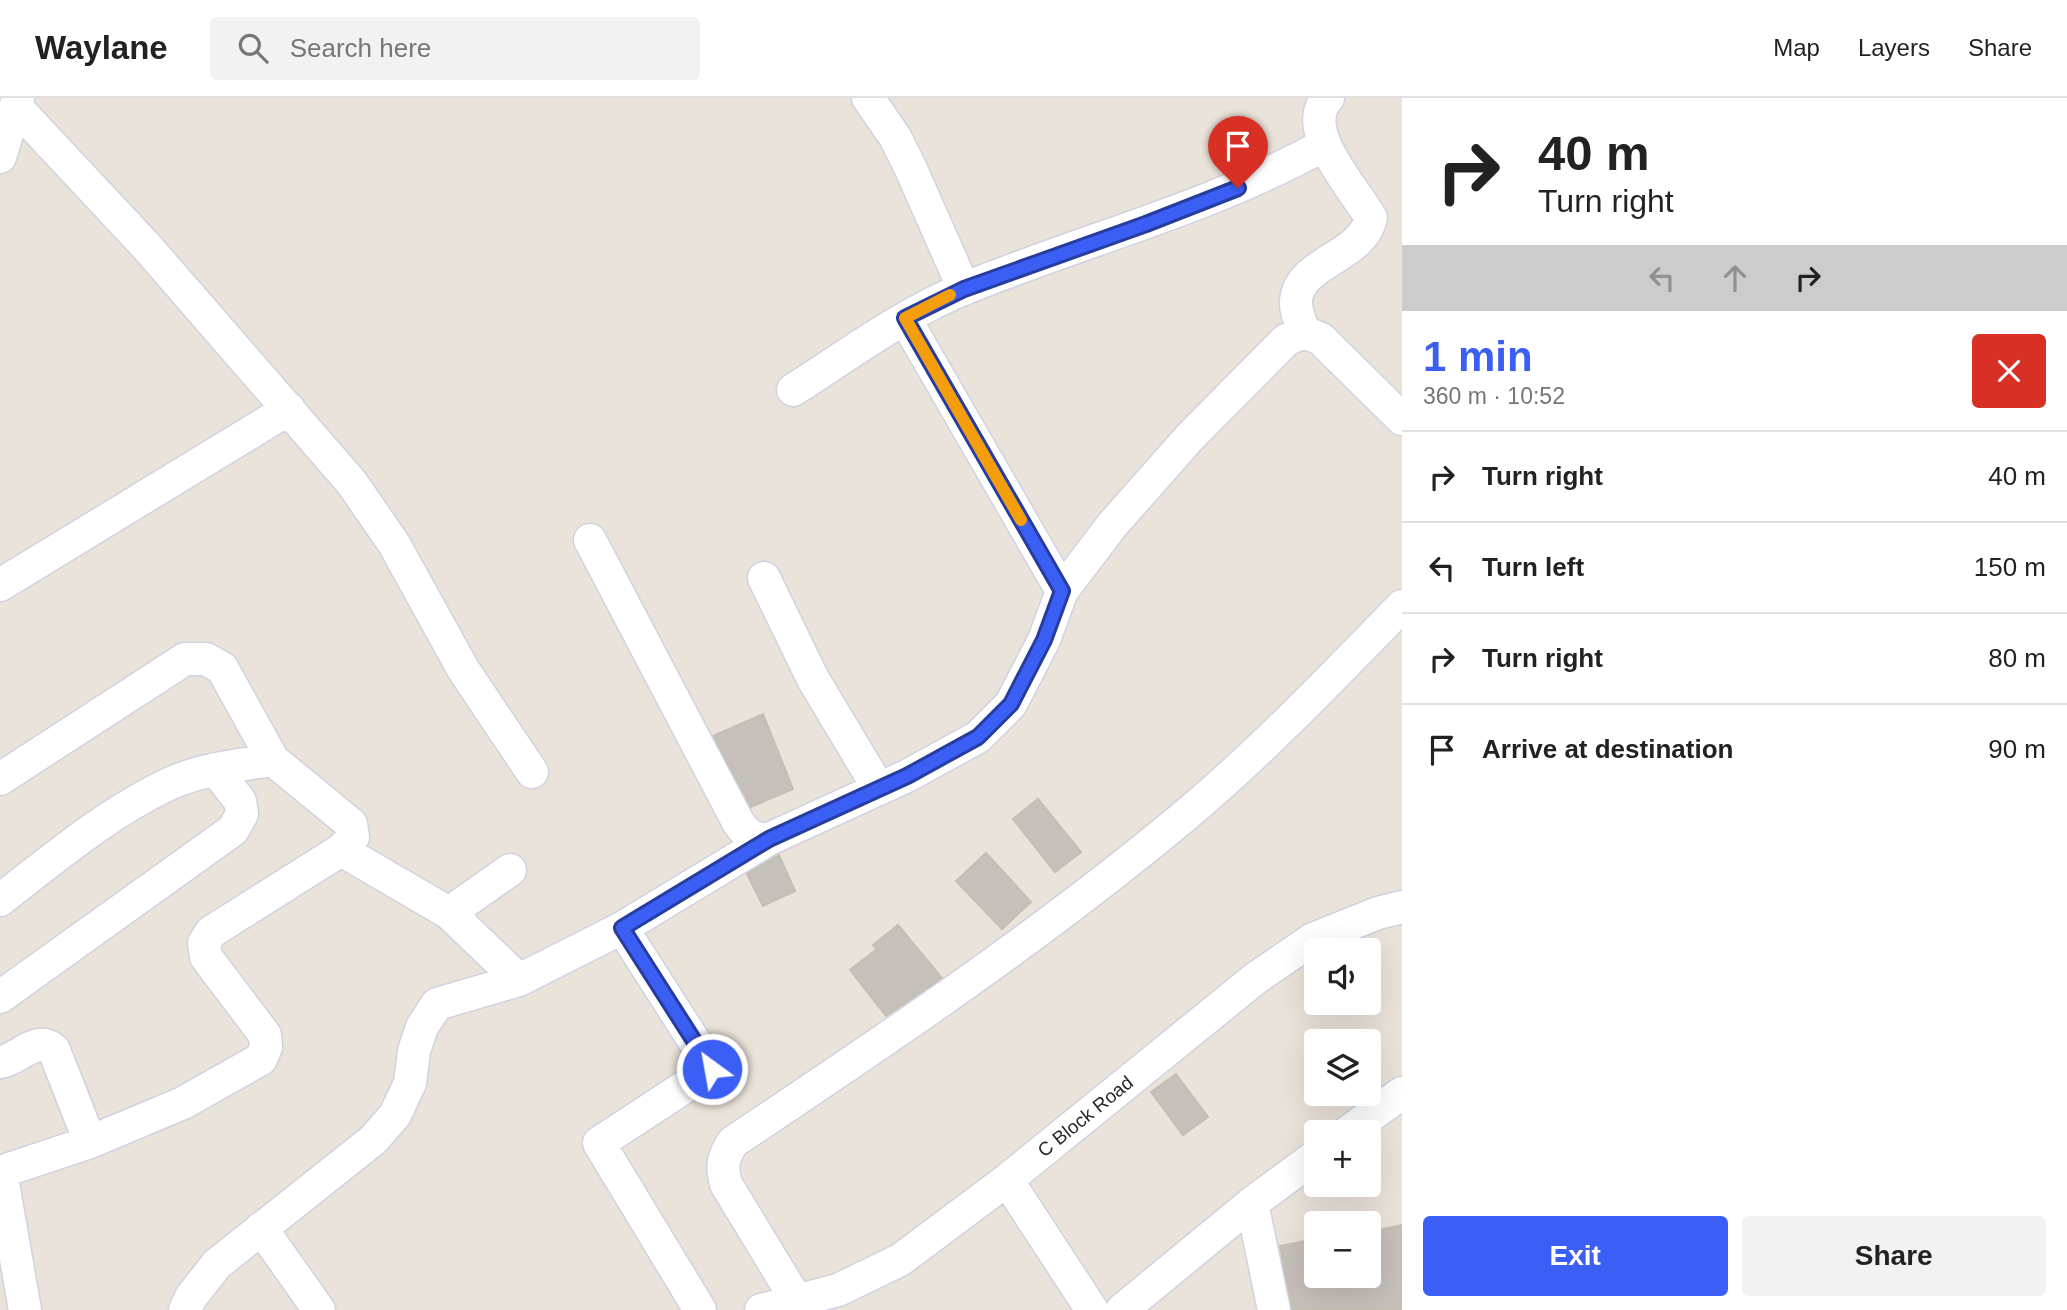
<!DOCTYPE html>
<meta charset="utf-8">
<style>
body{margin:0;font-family:Helvetica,sans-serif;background:#f2f2f2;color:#222;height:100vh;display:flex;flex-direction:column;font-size:26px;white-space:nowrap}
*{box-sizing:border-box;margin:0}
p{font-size:23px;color:#767676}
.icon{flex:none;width:38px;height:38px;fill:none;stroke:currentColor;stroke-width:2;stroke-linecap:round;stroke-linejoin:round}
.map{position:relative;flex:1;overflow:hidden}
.sheet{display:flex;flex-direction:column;background:#fff;width:665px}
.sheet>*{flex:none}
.banner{background:#fff;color:#222;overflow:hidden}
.buttons{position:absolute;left:1304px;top:840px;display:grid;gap:14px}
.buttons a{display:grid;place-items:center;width:77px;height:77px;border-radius:7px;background:#fff;box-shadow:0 7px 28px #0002;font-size:35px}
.pin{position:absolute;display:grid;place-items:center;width:60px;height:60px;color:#fff;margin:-72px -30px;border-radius:50% 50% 50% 0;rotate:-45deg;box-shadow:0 0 7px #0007}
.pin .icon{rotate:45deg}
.me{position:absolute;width:77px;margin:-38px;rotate:328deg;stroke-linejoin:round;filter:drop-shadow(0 0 5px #0008)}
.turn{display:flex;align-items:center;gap:24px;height:147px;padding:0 21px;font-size:32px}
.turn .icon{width:91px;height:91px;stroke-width:2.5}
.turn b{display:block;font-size:49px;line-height:60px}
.lanes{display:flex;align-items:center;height:66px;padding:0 21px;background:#0003;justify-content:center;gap:35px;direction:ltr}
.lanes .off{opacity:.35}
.round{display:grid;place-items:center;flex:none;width:74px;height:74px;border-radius:7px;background:#f2f2f2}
.headline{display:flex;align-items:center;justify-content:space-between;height:119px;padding:0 21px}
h1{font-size:42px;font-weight:600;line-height:52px;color:#3b5ef5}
.action{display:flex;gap:14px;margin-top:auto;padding:14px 21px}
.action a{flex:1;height:80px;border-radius:7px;background:#3b5ef5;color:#fff;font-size:28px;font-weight:600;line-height:80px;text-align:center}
.action a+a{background:#f2f2f2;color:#222}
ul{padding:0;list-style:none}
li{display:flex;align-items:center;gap:21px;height:91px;padding:0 21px;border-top:2px solid #e0e0e0}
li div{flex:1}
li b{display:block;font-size:26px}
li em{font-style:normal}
header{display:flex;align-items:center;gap:42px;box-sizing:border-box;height:98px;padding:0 35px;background:#fff;border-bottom:2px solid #e0e0e0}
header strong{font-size:33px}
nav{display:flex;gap:38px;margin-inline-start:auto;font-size:24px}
.search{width:490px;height:63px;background:#f2f2f2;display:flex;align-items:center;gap:18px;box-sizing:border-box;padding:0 24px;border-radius:7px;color:#767676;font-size:26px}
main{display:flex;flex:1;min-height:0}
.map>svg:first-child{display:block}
.building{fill:#c5c0b9;stroke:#c5bfb3;stroke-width:2}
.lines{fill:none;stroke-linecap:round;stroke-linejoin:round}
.minor-casing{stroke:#cfd2e1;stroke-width:35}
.minor{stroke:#fff;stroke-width:32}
.route-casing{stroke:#263d9f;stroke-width:18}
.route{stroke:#3b5ef5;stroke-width:12}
.slow{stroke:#f59e0b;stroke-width:12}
.labels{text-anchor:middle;stroke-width:7;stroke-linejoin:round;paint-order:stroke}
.street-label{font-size:19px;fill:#282828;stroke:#fff}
</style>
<header>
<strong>Waylane</strong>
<div class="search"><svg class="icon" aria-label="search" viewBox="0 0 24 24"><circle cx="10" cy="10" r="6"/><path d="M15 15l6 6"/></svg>Search here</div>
<nav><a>Map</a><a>Layers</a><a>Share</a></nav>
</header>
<main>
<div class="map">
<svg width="1402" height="1212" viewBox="0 0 1402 1212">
<rect width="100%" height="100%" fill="#eae3d9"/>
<path class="building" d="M763,616L793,691L751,709L713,638Z
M1038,701L1081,754L1055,774L1013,721Z
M986,755L1031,804L1002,831L956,783Z
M779,757L795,793L763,808L747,776Z
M898,827L942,880L886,918L850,872L877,851L873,847Z
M1176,976L1208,1019L1183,1037L1151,994Z
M1402,1127V1212H1292L1280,1148L1316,1141V1178H1368V1134Z"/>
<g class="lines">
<g class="minor-casing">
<path id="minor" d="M868,0L895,39L910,69L964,191
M16,9L147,149L352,385L394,446L463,571L532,674
M0,59L18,0
M905,221L1062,493
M1304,234C1301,225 1295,212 1296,202C1300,163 1362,160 1371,120C1354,90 1298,31 1328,0
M793,292C848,257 904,215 966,190C1086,141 1211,110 1324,47
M590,442L738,724C746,736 752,740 767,742L907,678L978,639L1011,606L1044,542L1062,493L1113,426L1190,339L1286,242L1304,234L1321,241L1402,321
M764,480L813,581L879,691
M0,487L289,311
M0,681L185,561H206L222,570L273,662L351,726L353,739L341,752L211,834L204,845L206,859L265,937L266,949L261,961L183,1005L90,1044L0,1074
M341,752L449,815L519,882
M0,802C53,761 107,715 169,686C202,671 238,667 273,662
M449,815L510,772
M0,899L233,732L242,716L240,703L215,671
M0,964C18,962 37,936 54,952L90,1044
M1348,1034L1402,995
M1,1074L25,1212
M1007,1082L1092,1212
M1252,1105L1274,1212
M261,1130L319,1212
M797,1203L726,1086C721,1068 723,1059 733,1044C886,942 1039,839 1181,721C1259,656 1331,581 1402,508
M185,1212L191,1199L217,1166L373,1042L395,1017L410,985L414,953L422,929L437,906L519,882L622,830
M700,1212L599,1045L712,971L622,830L769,741
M761,1212L838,1192L900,1162L1007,1082L1256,880L1313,841L1378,815L1402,809
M1122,1212L1252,1105L1316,1058"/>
</g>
<use href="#minor" class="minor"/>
</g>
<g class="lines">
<g class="route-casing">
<path id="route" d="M712,971L622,830L769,741L907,678L978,639L1011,606L1044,542L1062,493L905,220L964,191L1146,126L1238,90"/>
</g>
<use href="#route" class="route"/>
<path class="slow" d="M950,197L905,220L1021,422"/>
</g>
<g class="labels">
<g class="street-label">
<text transform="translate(1085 1018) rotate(-39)" y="7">C Block Road</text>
</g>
</g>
</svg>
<div class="buttons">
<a><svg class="icon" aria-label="sound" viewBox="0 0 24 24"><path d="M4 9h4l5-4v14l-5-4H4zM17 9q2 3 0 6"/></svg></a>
<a><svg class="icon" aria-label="layers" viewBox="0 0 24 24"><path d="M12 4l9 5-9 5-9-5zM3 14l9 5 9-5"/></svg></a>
<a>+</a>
<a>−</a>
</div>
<div class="pin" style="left:1238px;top:90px;background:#d93025"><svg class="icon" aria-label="arrive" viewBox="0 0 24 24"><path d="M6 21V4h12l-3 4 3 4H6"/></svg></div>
<svg class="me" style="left:712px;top:971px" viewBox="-20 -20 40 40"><circle r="17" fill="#3b5ef5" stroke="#fff" stroke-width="3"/><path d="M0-11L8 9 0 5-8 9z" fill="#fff"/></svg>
</div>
<section class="sheet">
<div class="banner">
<div class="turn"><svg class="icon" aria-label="right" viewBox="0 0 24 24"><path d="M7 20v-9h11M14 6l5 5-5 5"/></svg><div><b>40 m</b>Turn right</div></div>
<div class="lanes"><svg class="icon off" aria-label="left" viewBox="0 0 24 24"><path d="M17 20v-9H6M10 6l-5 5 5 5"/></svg><svg class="icon off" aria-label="ahead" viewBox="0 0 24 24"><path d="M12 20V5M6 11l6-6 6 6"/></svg><svg class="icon" aria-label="right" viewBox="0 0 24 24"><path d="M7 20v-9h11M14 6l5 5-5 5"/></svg></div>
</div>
<div class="headline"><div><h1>1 min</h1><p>360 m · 10:52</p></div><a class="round" style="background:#d93025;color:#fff"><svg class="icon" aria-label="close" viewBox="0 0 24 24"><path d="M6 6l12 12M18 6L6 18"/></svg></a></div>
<ul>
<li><svg class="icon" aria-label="right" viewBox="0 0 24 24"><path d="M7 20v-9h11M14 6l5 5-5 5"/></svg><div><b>Turn right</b></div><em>40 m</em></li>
<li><svg class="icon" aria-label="left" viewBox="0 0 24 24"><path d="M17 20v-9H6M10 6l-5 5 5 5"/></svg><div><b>Turn left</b></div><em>150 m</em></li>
<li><svg class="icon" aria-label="right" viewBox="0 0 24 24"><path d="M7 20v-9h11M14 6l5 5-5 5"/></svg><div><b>Turn right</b></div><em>80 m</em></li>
<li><svg class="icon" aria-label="arrive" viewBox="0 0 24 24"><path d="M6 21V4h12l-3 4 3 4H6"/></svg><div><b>Arrive at destination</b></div><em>90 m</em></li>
</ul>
<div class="action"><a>Exit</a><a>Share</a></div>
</section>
</main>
